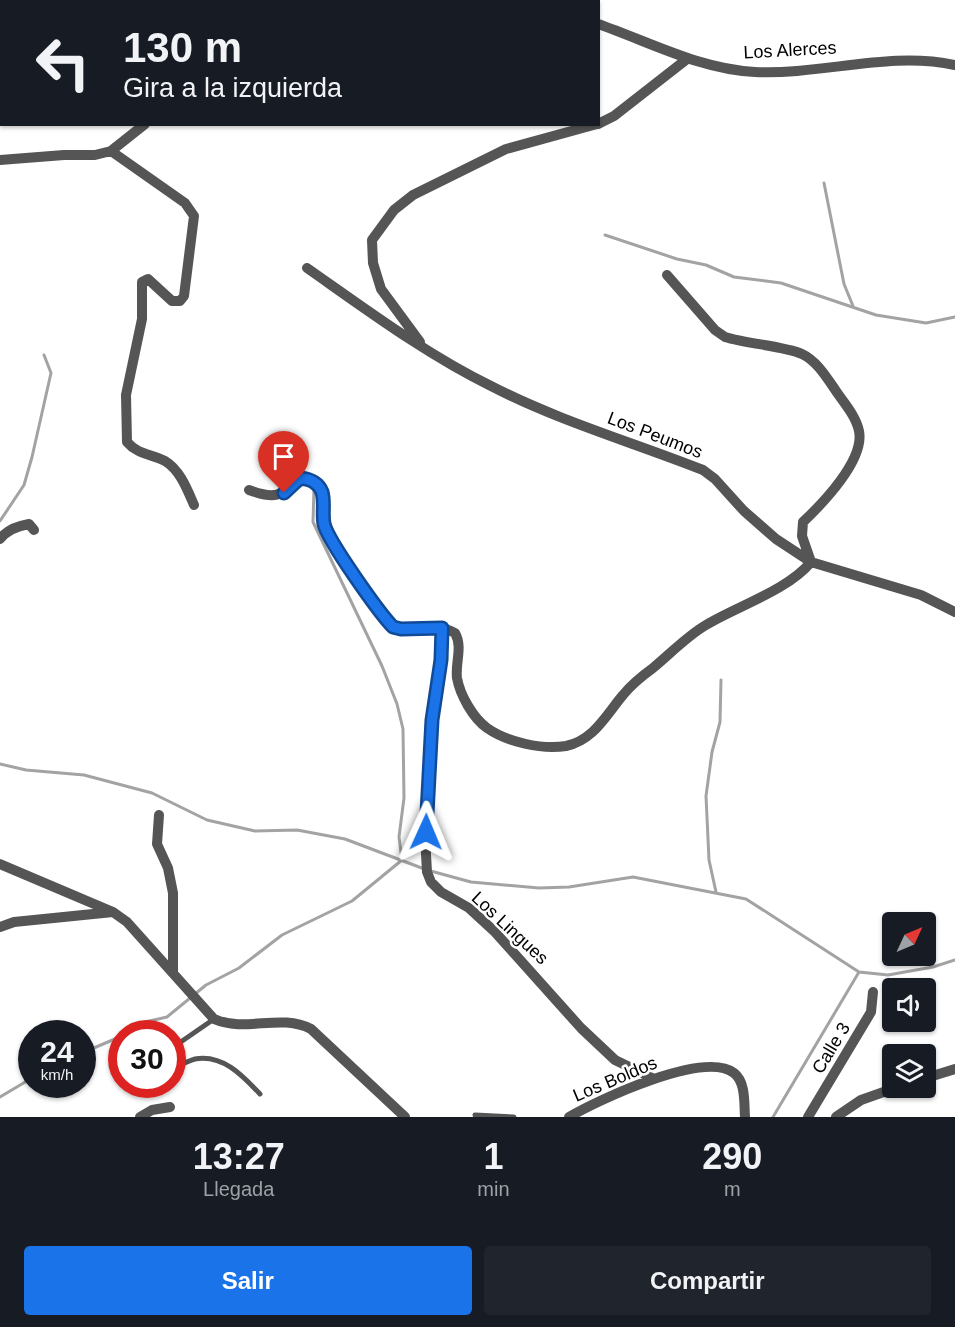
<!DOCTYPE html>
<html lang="es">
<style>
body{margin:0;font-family:Helvetica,sans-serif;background:#20242c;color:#f1f3f6;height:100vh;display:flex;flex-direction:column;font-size:22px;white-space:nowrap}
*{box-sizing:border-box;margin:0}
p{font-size:20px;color:#9ea1a6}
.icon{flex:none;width:33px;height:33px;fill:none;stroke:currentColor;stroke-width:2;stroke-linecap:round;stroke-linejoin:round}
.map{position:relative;height:1117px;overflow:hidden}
.side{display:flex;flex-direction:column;background:#171b24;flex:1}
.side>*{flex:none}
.banner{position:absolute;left:0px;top:0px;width:600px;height:126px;box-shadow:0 2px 4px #0004;background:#171b24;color:#f1f3f6;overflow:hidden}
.needle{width:39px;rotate:46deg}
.controls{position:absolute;left:882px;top:912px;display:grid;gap:12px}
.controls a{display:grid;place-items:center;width:54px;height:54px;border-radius:6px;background:#171b24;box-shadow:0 2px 4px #0004;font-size:30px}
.speed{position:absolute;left:18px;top:1020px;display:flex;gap:12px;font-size:30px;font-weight:700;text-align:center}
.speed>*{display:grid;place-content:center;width:78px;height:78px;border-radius:50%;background:#171b24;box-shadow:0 2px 4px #0004;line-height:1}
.speed small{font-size:15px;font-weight:400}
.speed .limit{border:9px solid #d22;background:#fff;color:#111}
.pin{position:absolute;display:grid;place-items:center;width:51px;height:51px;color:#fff;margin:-62px -26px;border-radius:50% 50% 50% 0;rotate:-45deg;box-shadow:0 0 6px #0007}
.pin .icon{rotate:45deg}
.me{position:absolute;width:66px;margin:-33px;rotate:1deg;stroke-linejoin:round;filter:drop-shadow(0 0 4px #0008)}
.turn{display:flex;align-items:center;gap:21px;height:126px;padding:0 24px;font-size:27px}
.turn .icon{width:78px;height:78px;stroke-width:2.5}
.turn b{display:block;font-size:42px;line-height:51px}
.eta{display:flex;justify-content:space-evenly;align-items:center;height:102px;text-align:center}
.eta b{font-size:36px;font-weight:800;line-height:42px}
.action{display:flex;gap:12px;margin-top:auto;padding:12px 24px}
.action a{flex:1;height:69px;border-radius:6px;background:#1a73e8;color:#fff;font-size:24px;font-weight:800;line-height:69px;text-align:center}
.action a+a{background:#20242c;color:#f1f3f6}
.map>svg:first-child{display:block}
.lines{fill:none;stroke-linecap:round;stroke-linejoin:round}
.stream{stroke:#a3a3a3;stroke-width:3}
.lane{stroke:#555;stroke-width:5}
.street{stroke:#555;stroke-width:10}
.route-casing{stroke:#114b97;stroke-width:15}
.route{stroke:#1a73e8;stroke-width:10}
.labels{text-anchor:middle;stroke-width:5;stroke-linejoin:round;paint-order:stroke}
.street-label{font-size:18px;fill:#000;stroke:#fff}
</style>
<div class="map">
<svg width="955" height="1117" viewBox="0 0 955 1117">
<rect width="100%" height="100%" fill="#fff"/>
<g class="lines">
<path class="stream" d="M824,183L844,284L853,306
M605,235L677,259L706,265L734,277L781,283L876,315L926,323L955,317
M0,521L24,485L32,457L51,373L44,355
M0,764L26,770L84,775L152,793L207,820L255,831L297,830L345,839L427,870L471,882L539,888L569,887L633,877L746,899L859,972L888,975L933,967L955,960
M716,892L709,860L706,796L712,752L720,722L721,680
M127,1034L145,1022L167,1017L206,985L239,968L282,935L352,901L402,860L399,837L404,798L403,729L397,704L382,666L313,522L314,488
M82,1053L122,1036
M0,1097L32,1078
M773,1117L859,972"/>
<path class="lane" d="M172,1048L214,1019
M172,1065C180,1067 187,1061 195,1059C223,1054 243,1076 260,1094
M475,1115L514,1117"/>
<path class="street" d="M333,0L336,2
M598,24C650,42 699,69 755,72C823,75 888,51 955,65
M598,124L614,116L687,59
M111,151L185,203L194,216L184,296L180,301H172L148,279L142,282V319L126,395L127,442C137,454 151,454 165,461C180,470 187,489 194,505
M0,160L64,155H95L111,151L145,124
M307,268C367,310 426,354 491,386C559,421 632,442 703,470L715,479L744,511L776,539L811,562L921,595L955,612
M420,342L381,289L373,263L372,240L394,210L413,195L506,149L597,124
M249,490C276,500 280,496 300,478C333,482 318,519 333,545C340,558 352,569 360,582C370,595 378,611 389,623C392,626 396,629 401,629C420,631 437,623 455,633C463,647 455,663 457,678C460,695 473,718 487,728C507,742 542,750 566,746C594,740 606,715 623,695C631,685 642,676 653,668C670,654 687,636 706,625C738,606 788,590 811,562L802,536L803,522C822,504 865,460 859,431C856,416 844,403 836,391C827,378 817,361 802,354C785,346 747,344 725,337L715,330L667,275
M0,539C7,530 17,526 29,524L34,530
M442,628L427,786L426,854L427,872L431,882L441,892L469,908L494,931L581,1028L615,1060L652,1078
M159,815L157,844L168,868L173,893V973
M0,864L113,912L127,922L214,1019C246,1033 280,1013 311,1029L405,1117
M0,927L14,922L113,912
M926,1078L955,1069
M140,1117L152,1110L170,1107
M569,1117C598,1100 704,1050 734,1073C746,1082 744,1104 745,1117
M808,1117L871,1012L873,992
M836,1117L861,1100L895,1088"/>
</g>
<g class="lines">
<g class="route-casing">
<path id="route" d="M284,493L300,478C310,479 318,482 322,492C325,502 322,514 324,524C328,541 380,614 393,627L401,629L442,628L441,660L432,720L426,832"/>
</g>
<use href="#route" class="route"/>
</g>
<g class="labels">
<g class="street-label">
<text transform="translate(790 50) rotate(-3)" y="6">Los Alerces</text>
<text transform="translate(655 435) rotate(21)" y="6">Los Peumos</text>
<text transform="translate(510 928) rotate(43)" y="6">Los Lingues</text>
<text transform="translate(831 1048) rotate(-59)" y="6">Calle 3</text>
<text transform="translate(615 1079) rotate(-23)" y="6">Los Boldos</text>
</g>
</g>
</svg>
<div class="controls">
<a><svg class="needle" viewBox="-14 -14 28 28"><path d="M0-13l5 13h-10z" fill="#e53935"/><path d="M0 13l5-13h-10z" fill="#9ea1a6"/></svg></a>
<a><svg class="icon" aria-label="sound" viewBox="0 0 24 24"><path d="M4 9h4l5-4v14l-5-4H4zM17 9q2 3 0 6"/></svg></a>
<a><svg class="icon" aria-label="layers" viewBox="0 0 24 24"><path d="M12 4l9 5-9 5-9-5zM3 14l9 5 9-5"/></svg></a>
</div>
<div class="speed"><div>24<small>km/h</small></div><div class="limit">30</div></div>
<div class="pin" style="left:284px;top:493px;background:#d93025"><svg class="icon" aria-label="arrive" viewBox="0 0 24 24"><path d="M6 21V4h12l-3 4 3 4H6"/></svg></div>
<svg class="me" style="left:426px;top:832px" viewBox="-20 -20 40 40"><path d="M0-17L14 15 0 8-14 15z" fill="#1a73e8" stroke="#fff" stroke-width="4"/></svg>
<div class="banner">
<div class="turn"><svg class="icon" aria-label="left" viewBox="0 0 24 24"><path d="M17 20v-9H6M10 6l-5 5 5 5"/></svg><div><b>130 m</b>Gira a la izquierda</div></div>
</div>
</div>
<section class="side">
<div class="eta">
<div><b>13:27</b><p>Llegada</p></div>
<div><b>1</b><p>min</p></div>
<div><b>290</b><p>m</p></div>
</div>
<div class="action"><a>Salir</a><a>Compartir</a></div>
</section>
